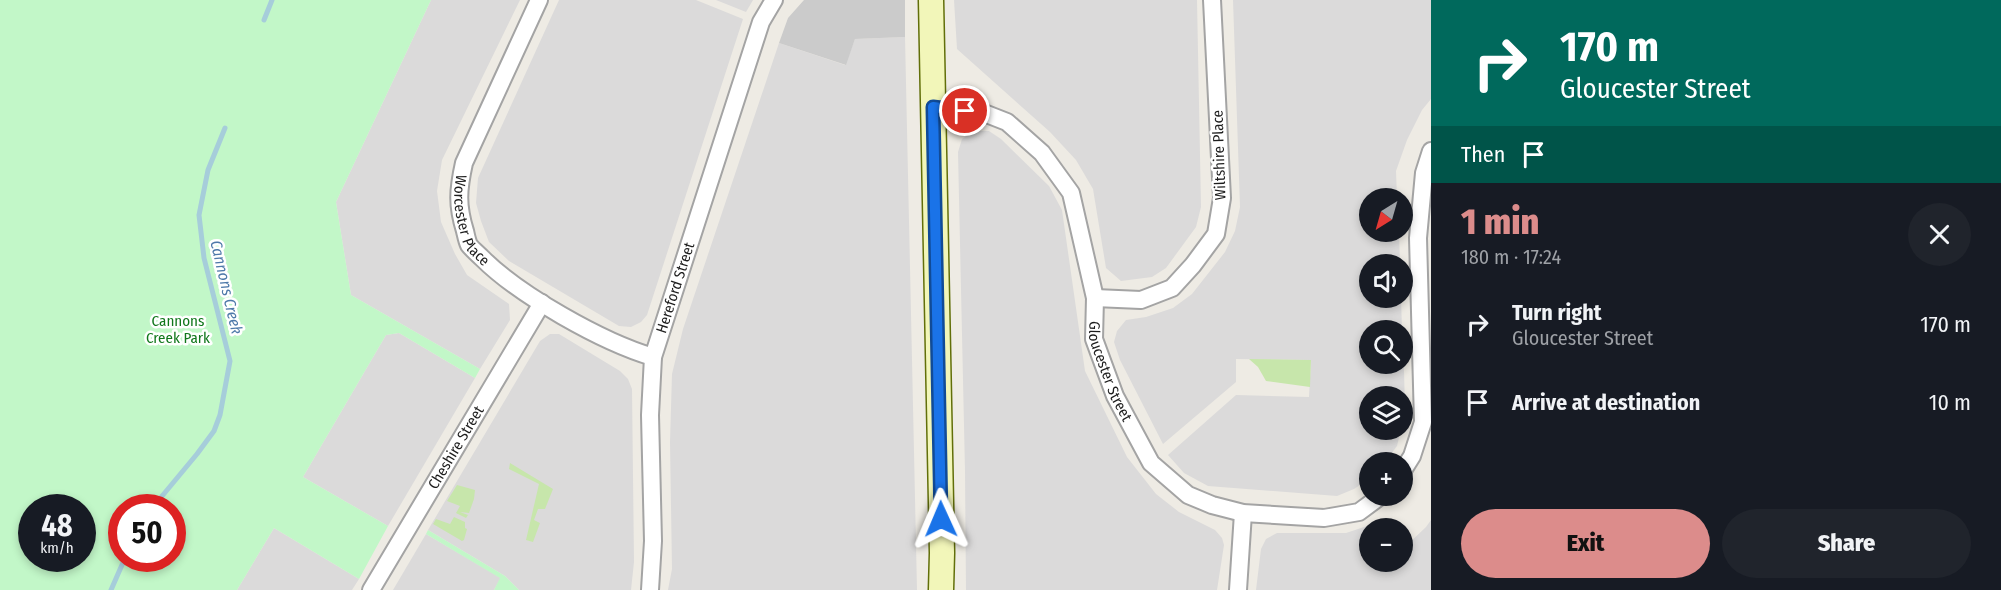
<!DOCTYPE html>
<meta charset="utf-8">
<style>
body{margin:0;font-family:"Fira Sans Condensed",sans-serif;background:#20242c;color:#f1f3f6;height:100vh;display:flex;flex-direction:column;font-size:22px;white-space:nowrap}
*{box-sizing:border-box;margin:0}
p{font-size:20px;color:#9ea1a6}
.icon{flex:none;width:33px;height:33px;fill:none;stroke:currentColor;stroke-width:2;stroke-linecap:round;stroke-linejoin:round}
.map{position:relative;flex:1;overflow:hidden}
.details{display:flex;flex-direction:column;background:#171b24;width:570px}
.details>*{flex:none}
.banner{background:#00695c;color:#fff;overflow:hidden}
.needle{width:39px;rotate:217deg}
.tools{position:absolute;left:1359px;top:188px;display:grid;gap:12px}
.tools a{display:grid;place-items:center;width:54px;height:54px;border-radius:50%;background:#171b24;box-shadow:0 3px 9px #0003;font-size:30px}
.speed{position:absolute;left:18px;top:494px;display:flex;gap:12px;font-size:30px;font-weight:700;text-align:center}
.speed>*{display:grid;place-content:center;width:78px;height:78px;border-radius:50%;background:#171b24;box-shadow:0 3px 9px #0003;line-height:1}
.speed small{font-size:15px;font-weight:400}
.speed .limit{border:9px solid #d22;background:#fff;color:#111}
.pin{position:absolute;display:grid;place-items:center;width:51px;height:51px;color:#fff;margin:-26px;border:3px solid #fff;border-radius:50%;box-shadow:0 2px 6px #0007}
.me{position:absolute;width:66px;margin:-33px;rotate:359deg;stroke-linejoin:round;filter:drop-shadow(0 0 4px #0008)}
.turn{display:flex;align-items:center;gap:21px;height:126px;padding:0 30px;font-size:27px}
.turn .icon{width:78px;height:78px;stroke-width:2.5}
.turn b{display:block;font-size:42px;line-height:51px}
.then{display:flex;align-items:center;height:57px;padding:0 30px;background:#0003;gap:12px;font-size:22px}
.round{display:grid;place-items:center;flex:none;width:63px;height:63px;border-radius:32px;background:#20242c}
.summary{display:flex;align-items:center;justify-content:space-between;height:102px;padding:0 30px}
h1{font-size:36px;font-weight:800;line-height:45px;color:#dc8c8b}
.cta{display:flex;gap:12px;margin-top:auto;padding:12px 30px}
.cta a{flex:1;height:69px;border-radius:36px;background:#dc8c8b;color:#111;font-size:24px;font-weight:800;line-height:69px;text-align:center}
.cta a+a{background:#20242c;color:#f1f3f6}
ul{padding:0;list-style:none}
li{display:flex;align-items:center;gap:18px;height:78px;padding:0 30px}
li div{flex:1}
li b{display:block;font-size:22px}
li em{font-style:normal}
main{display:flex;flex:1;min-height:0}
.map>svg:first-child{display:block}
.residential{fill:#dbdada}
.religious{fill:#cbcbcb}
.grass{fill:#c7e6ab}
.park{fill:#c2f7c8;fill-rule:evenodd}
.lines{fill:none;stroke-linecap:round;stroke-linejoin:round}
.stream{stroke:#a6cdda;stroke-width:5}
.minor-casing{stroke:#a4a4a4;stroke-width:20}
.secondary-casing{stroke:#626f09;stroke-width:27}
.minor{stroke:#fff;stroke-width:16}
.secondary{stroke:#f2f6b9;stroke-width:24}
.route-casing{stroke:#114b97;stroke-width:15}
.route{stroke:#1a73e8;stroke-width:10}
.labels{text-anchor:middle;stroke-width:5;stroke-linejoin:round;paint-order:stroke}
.street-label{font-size:15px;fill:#1d1d1d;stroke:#fff}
.park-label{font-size:15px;fill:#10771b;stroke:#fff}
.water-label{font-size:16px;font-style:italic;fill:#4e79a9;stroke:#fff}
</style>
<main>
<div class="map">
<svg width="1431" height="590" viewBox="0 0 1431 590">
<rect width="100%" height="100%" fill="#eeebe4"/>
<path class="residential" d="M431,0H520L442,160L437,191L441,222L455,254L467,275L509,304L510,320L480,369L351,295L336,202Z
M559,0H696L743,19L647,315L641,322L631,327L619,326L509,261L489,242L481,221L476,203L478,178Z
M716,0H753L746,12Z
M954,0H1197L1201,207L1196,227L1166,268L1152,277L1121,281L1106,268L1093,189L1076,160L1050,132L957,49Z
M1233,0H1431V99L1422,110L1407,140L1396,171L1397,198H1370V231H1399L1400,264H1370V297H1401L1402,330H1370V363H1402L1403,335L1405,408L1403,420L1402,396H1370V429H1401L1397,446L1385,462H1370L1369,479L1354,489L1337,496L1208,486L1184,473L1168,455L1236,395L1309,397L1311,360L1236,359V382L1163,444L1120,360L1114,342L1117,331L1126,320L1146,317L1173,308L1192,294L1225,252L1235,231L1240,207Z
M905,37L917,590H668L672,569L670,442L672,374L683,329L779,43L845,65L855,39Z
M974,131H989L1001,139L1049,186L1062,210L1085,371L1127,457L1156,494L1179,512L1215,530L1222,538L1224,545L1217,590H966L965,471L958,152L962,139Z
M399,333L475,378L388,526L303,477L386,335Z
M550,334H559L620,371L628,379L632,389L634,562L631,590H519L505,576L428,530L540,341Z
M1431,520V590H1256L1261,549L1266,539L1277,533H1346L1376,523L1378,528H1370V561H1402L1403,549L1426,527Z
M274,528L359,579L352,590H237Z
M426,534L501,578L494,590H393Z"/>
<path class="religious" d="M804,0H905V37L855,39L846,65L779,43L788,18Z"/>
<path class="grass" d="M1249,359L1311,360L1310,387L1266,381L1258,367Z
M510,463L553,489L545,509H538L534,520L540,523L533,542L526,540L539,484L509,469Z
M457,485L475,490L474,499L469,513L460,512L468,515L466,518L456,513L460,506L447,501Z
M454,517L465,522V528L467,529L464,540L462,541L433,524L436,519L450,524Z"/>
<path class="park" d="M0,0H431L336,202L351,295L480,369L475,378L399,333L386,335L303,477L388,526L359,579L274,528L237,590H0ZM32,507H82V558H32ZM122,507H172V558H122Z
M428,530L505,576L519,590H494L500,578L426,534Z"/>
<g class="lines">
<path class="stream" d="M264,20L272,0
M153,507L197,454L214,431L220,415L230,361L204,258L199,215L208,170L225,128
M111,590L125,558"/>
<g class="minor-casing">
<g id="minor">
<path id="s1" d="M539,0L464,163C458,190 457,205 465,231C466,235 467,241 469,245C472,249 478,254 482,258C519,295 602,342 653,357"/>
<path id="s2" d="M933,107L984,113L1007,122L1042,153L1071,193L1095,298L1094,339L1115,396L1151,463L1188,495L1212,505L1243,513L1324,518L1359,512L1382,495"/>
<path d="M1095,298L1141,300L1172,288L1193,265L1216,234L1222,198L1212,0"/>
<path d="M1402,472L1412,456L1423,422L1418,238L1424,173L1431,151"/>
<path id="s3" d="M371,590L542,303"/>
<path id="s4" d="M650,590L653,541L650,415L653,357L761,22L774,0"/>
<path d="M1238,590L1243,513"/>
</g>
</g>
<g class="secondary-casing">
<path id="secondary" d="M931,0L942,553L941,590"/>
</g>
<use href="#minor" class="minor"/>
<use href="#secondary" class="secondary"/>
</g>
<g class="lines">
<g class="route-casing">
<path id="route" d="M941,519L933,107L965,111"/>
</g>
<use href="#route" class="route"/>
</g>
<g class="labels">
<g class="street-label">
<text transform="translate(1219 155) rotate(-92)" y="5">Wiltshire Place</text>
<text dy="5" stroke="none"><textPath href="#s1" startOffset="240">Worcester Place</textPath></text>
<text dy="5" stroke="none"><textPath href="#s4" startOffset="306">Hereford Street</textPath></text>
<text dy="5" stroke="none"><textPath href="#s2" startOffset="356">Gloucester Street</textPath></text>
<text dy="5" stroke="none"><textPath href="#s3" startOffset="166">Cheshire Street</textPath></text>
</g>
<g class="park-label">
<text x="178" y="326">Cannons<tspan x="178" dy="17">Creek Park</tspan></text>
</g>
<g class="water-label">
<text transform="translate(227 287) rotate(77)" y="6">Cannons Creek</text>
</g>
</g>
</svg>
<div class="tools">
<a><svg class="needle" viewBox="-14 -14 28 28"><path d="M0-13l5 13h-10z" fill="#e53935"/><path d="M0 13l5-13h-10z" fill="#9ea1a6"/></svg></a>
<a><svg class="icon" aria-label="sound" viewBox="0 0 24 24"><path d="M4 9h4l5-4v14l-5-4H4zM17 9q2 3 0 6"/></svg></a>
<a><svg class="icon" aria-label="search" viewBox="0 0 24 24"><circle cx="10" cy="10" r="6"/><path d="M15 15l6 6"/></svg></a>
<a><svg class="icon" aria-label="layers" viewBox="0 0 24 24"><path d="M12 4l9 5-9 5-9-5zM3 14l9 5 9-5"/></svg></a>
<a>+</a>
<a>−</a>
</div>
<div class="speed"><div>48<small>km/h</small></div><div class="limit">50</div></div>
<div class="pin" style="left:965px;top:111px;background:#d93025"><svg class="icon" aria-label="arrive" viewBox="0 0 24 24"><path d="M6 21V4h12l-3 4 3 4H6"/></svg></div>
<svg class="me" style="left:941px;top:519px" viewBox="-20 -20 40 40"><path d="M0-17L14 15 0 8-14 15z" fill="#1a73e8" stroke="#fff" stroke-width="4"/></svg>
</div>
<section class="details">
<div class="banner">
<div class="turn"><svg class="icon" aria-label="right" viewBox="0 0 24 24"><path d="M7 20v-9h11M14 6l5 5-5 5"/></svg><div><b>170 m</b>Gloucester Street</div></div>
<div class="then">Then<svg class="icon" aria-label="arrive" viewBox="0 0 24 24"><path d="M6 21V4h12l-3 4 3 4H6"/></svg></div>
</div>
<div class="summary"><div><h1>1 min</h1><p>180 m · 17:24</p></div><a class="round"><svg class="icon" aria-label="close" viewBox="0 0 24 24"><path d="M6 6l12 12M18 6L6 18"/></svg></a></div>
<ul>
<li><svg class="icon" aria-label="right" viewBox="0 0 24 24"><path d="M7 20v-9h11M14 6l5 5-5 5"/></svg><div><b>Turn right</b><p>Gloucester Street</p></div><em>170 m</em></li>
<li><svg class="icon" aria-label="arrive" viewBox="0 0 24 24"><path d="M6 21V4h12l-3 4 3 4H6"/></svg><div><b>Arrive at destination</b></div><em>10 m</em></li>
</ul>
<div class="cta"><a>Exit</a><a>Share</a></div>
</section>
</main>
